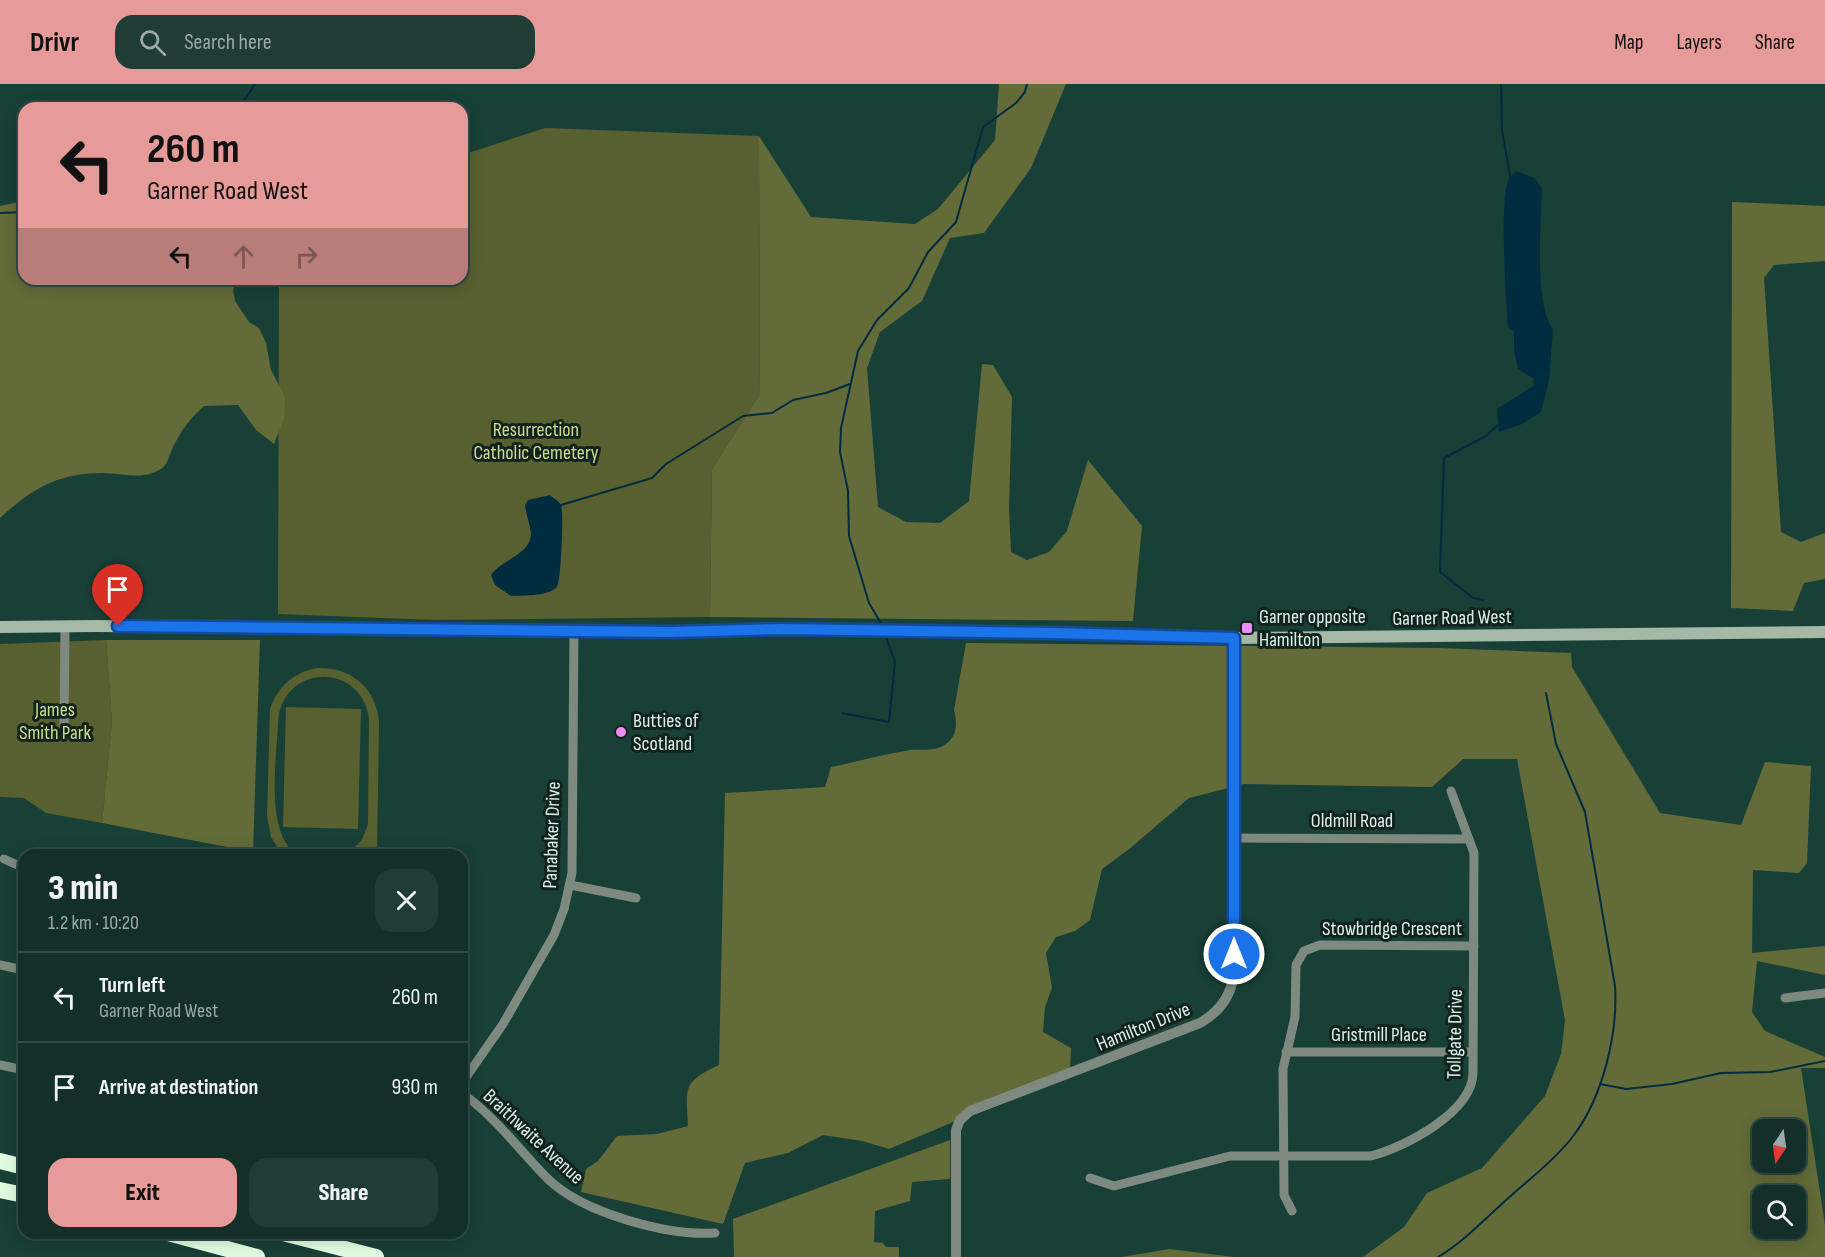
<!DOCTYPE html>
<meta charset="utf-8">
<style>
body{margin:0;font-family:"Sofia Sans Condensed",sans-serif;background:#1f3c35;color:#f1f3f6;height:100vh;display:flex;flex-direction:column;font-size:22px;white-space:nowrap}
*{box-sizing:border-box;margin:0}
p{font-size:20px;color:#9ca9a8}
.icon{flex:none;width:33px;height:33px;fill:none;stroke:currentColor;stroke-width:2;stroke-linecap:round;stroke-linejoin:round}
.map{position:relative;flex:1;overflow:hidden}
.panel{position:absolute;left:18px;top:765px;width:450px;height:390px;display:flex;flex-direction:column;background:#123029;border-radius:18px;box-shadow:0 3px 15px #0003,0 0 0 2px #314b46}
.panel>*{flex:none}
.hud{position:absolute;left:18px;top:18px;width:450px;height:183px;border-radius:18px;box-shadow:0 3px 15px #0003,0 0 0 2px #314b46;background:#e69b98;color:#111;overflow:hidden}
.needle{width:39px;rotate:193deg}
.fabs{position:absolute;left:1752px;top:1035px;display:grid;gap:12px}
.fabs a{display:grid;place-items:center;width:54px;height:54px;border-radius:12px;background:#123029;box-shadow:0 3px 15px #0003,0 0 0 2px #314b46;font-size:30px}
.pin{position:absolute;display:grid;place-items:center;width:51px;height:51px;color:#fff;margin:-62px -26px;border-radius:50% 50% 50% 0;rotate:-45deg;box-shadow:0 0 6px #0007}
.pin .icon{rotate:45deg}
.me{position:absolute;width:66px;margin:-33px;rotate:0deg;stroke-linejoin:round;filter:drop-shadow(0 0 4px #0008)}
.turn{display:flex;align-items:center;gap:21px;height:126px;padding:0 30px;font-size:27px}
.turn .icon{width:78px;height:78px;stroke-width:2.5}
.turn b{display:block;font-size:42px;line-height:51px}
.lanes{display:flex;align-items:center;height:57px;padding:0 30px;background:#0003;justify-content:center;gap:30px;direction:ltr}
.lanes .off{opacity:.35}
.round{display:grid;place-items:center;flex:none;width:63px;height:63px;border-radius:18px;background:#1f3c35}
.head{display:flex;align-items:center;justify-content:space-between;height:102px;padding:0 30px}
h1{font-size:36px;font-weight:800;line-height:45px}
.cta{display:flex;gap:12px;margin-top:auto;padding:12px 30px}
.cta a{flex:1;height:69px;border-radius:18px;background:#e69b98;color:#111;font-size:24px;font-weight:800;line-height:69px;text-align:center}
.cta a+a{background:#1f3c35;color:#f1f3f6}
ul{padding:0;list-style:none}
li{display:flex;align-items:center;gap:18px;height:90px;padding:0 30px;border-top:2px solid #314b46}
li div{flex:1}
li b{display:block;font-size:22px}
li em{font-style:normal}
header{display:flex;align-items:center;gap:36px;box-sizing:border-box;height:84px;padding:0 30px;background:#e69b98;color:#111}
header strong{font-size:28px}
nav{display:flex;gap:33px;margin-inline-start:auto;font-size:21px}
.search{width:420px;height:54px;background:#1f3c35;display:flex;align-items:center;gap:15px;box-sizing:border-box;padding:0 21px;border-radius:18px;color:#9ca9a8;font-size:22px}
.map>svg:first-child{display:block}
.green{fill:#58602f}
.forest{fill:#636b38;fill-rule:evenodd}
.water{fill:#002c40}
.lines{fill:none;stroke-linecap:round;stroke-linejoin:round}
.stream{stroke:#002c40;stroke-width:2}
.minor{stroke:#7e8a7f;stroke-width:9}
.tertiary{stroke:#7e8a7f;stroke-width:10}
.secondary{stroke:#a6b9a7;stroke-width:12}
.motorway{stroke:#e0fde1;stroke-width:16}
.route-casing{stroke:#114b97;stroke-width:15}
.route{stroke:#1a73e8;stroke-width:10}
.poi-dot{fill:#ee8cf8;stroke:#12231e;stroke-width:2}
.labels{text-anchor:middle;stroke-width:6;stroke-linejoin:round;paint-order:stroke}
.park-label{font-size:20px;fill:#cedd8d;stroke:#12231e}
.poi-label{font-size:20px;fill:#dcf1eb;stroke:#12231e;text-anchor:start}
.street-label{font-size:20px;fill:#dcf1eb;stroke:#12231e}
</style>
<header>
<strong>Drivr</strong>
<div class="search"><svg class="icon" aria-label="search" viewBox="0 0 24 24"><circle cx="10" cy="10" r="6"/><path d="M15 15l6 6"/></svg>Search here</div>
<nav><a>Map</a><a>Layers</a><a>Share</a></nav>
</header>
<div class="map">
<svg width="1825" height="1173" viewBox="0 0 1825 1173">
<rect width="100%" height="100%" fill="#184037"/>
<path class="green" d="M545,44L759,52L760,310L712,385L710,533L435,536L278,530L279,195H462V71Z
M106,556L112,638L102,739L46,729L24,714L0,713V560Z
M318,584C352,583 377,605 379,639L377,771H368V764L362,771H347L362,756L368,740L369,634C360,577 282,580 278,638C277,675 264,747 297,771H282L271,753L267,732L270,625C278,602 294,588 318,584Z
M286,623L361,625L358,745L283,743Z"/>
<path class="forest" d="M999,0H1066L1031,84L984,149L950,154L922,217L880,248L867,284L878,423L906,438L940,439L969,417L982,280L993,281L1012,313L1009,425L1011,468L1027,476L1049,468L1067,447L1088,376L1142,442L1133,537L710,533L712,385L760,310L759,52L811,133L915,140L938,125L995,56Z
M24,117V195H238L233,206L235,217L249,238L259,244L266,259L271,286L285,313L284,335L274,360L256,346L238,321L204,322C186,339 180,348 170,370C168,376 166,382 161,385C141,397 124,389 103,389C57,389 32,405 0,434V122Z
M1732,118L1825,122V177L1774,181L1764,194L1781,448L1801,458L1825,449V495L1804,499L1793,527L1731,524Z
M106,556H260L253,768L102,739L112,638Z
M966,559L1439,564L1571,569L1572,583L1660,729L1741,741L1765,678L1811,682L1807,779L1799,789L1753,786L1752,869L1825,862V891L1757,877L1752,928L1765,947L1825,973V984H1801L1825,1141V1173H1363L1404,1143L1427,1109L1482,1084L1545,1012L1561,970L1565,936L1517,675H1463L1432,703L1244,700L1189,714L1128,766L1102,785L1090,836L1075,847L1056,853L1046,869L1052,904L1045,923L1043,948L1071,964L1070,989L889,1065L862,1057L823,1051L788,1069L745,1079L723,1140L581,1108L586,1085L598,1077L617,1052L657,1050L688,1042C686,1004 682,998 719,981L725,709L825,703L831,683C857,678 883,670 910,666C923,665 934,668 946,660C958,651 957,638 954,626ZM1762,1046H1796V1078H1762ZM1762,1112H1796V1144H1762Z
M950,1056V1095L912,1098L910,1117L875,1127L874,1158L883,1159L886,1163H899V1173H734L733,1135Z
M1169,1165L1234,1173H1122Z"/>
<path class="water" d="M1516,87L1535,94L1542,105C1541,137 1534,222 1553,245L1549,297L1541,328L1522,340L1499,348L1497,325L1533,302L1534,295L1518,285L1514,267V248L1508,243C1506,216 1499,114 1509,94C1511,91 1514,89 1516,87Z
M550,411C553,414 559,417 561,421C564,427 561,499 557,503C547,513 523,511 511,512L495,501L491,491C502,475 531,471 531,449C530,440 526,431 525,421L528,416Z"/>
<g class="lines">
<path class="stream" d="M1501,0L1502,46L1510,92
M235,24L246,14L255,0
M0,129L24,128
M561,421L652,394L666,380L743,332L772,329L793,316L826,309L850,300
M1483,516L1473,514L1440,488L1444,374L1486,352L1498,341
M882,541L869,519L849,452L848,407L840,368L841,344L858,267L877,236L909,204L928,168L956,138L983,43L1016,19L1025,8L1027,0
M842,629L889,638L895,578L885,550
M1600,1000L1626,1005L1672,1000L1721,989L1770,988L1825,977
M1438,1173C1463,1158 1483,1137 1505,1117C1528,1096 1555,1076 1574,1051C1603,1012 1618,950 1615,902L1585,728L1556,660L1546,609"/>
<path class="minor" d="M64,646L65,542
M1234,754L1469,755
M4,775L24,784
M570,801L636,814
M0,881L24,886
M1785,914L1825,909
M1286,968H1473
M0,981L24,986
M462,999L503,940L554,851L564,825L572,789L574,547
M467,1013C499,1037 520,1067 548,1095C583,1129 667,1152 715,1149
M1090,1094L1114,1102L1230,1072H1371C1405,1063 1471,1029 1473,990L1474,769L1451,707
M1292,1127L1284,1111L1283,985L1295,933L1296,881L1304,867L1320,861L1474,862"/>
<path class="tertiary" d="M956,1173V1046L960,1036L970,1027L1200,939C1221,927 1233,910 1234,885V554"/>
<path class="secondary" d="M0,543L97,542L670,548L782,545L1055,549L1234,554L1825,548"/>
<path class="motorway" d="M0,1077L24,1083
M0,1106L24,1111
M168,1149L257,1173
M283,1149L376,1173"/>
</g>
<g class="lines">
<g class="route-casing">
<path id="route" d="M118,542L670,548L782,545L1055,549L1234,554V870"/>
</g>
<use href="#route" class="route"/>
</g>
<g class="poi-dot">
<rect x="1241" y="538" width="12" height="12" rx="3"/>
<circle cx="621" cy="648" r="6"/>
</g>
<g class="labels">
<g class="park-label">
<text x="536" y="352">Resurrection<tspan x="536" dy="23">Catholic Cemetery</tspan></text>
<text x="55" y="632">James<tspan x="55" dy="23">Smith Park</tspan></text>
</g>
<g class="poi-label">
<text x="1259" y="539">Garner opposite<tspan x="1259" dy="23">Hamilton</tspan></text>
<text x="633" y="643">Butties of<tspan x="633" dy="23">Scotland</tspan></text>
</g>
<g class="street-label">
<text transform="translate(1452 533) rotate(-1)" y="7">Garner Road West</text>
<text x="1352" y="743">Oldmill Road</text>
<text transform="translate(551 751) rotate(-88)" y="7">Panabaker Drive</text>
<text x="1392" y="851">Stowbridge Crescent</text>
<text transform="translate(1143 942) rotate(-22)" y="7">Hamilton Drive</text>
<text x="1379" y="957">Gristmill Place</text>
<text transform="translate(1454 950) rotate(-89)" y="7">Tollgate Drive</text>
<text transform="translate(534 1052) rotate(43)" y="7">Braithwaite Avenue</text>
</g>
</g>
</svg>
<div class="fabs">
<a><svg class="needle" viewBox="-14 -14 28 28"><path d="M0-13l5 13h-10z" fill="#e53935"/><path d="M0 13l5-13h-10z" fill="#9ca9a8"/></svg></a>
<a><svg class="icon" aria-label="search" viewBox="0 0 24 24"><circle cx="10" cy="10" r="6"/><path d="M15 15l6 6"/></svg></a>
</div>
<div class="pin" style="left:118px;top:542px;background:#d93025"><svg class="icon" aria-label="arrive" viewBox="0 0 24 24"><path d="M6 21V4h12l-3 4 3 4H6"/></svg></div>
<svg class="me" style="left:1234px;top:870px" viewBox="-20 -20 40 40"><circle r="17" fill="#1a73e8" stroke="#fff" stroke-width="3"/><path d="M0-11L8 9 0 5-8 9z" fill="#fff"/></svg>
<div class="hud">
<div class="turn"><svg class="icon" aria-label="left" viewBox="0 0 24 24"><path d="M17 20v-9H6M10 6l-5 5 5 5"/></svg><div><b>260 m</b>Garner Road West</div></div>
<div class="lanes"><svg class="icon" aria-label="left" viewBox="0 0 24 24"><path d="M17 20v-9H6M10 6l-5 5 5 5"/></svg><svg class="icon off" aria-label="ahead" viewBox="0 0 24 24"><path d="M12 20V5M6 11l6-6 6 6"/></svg><svg class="icon off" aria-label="right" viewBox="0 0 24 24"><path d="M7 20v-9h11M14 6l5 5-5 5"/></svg></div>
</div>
<section class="panel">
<div class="head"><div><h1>3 min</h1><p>1.2 km · 10:20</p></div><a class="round"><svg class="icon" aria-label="close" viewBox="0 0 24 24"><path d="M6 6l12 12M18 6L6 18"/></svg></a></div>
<ul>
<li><svg class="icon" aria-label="left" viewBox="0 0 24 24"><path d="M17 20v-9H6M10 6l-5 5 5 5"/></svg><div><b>Turn left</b><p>Garner Road West</p></div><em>260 m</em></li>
<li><svg class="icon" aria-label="arrive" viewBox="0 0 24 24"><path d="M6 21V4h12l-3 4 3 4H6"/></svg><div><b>Arrive at destination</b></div><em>930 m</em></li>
</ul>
<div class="cta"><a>Exit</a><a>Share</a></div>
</section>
</div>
